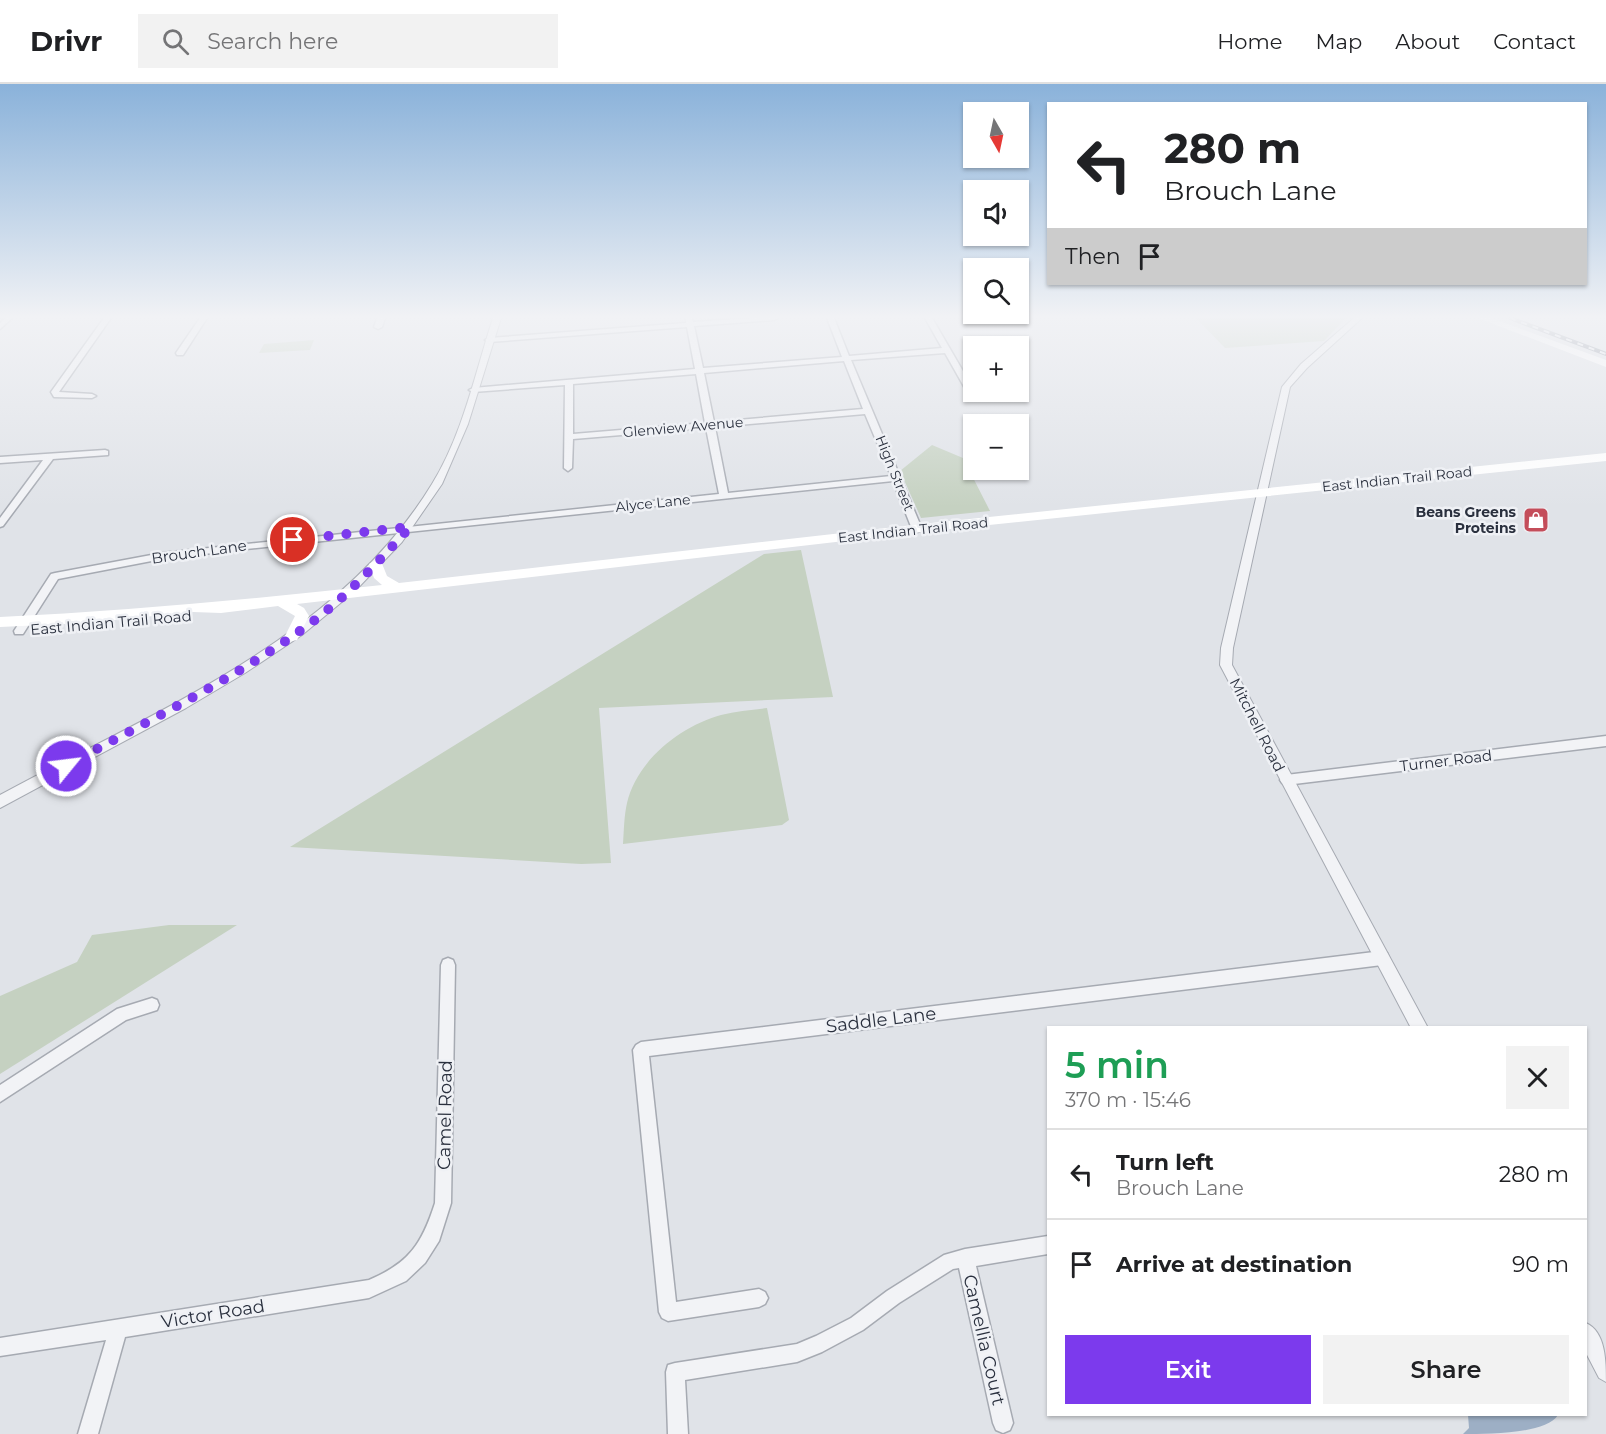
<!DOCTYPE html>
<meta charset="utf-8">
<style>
body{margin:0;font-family:Montserrat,sans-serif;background:#f2f2f2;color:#202124;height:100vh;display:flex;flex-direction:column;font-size:22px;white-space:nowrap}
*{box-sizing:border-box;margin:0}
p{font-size:20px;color:#757577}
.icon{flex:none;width:33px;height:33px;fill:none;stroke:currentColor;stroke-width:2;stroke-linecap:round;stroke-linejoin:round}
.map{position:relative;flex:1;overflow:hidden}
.details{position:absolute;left:1047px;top:942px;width:540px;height:390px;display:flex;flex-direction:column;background:#fff;border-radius:0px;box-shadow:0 2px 4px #0004}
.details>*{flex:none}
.top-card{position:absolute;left:1047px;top:18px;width:540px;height:183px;border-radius:0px;box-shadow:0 2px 4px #0004;background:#fff;color:#202124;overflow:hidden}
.needle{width:39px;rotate:171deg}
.controls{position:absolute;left:963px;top:18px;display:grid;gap:12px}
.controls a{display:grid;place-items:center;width:66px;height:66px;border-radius:0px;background:#fff;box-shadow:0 2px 4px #0004;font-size:30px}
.pin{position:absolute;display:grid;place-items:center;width:51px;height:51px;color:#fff;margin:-26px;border:3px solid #fff;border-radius:50%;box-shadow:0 2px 6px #0007}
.me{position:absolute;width:66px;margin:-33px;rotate:61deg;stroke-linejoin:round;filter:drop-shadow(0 0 4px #0008)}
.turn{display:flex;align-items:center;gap:21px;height:126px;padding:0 18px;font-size:27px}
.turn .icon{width:78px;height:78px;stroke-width:2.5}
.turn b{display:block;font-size:42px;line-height:51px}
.then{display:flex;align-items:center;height:57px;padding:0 18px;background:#0003;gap:12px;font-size:22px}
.round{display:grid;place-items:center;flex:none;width:63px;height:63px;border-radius:0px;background:#f2f2f2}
.headline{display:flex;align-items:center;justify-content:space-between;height:102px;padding:0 18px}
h1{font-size:36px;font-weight:600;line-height:45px;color:#1e9e55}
.button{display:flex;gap:12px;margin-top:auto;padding:12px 18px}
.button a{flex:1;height:69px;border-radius:0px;background:#7c3aed;color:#fff;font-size:24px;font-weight:600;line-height:69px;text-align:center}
.button a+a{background:#f2f2f2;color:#202124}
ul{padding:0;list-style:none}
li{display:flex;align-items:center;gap:18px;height:90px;padding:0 18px;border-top:2px solid #e0e0e0}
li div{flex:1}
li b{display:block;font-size:22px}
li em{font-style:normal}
header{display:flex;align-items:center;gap:36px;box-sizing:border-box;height:84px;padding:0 30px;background:#fff;border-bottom:2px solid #e0e0e0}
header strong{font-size:28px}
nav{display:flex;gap:33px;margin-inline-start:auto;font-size:21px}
.search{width:420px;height:54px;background:#f2f2f2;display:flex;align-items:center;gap:15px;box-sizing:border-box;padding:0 21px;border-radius:0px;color:#757577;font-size:22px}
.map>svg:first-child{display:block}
.green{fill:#c5d1c1}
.water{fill:#9dafc5}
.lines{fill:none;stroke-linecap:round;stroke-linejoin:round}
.minor-casing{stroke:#a6aab2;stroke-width:3}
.tertiary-casing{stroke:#a6aab2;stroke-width:2}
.minor{fill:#f2f3f6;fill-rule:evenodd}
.tertiary{fill:#f2f3f6;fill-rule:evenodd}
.secondary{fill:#fff;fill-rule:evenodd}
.rail-casing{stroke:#7a8290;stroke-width:4}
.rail{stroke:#eff1f5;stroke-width:2;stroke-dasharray:6;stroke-linecap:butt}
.route{stroke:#7c3aed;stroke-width:10;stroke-dasharray:0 18}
.labels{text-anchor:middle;stroke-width:5;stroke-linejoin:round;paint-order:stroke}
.far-street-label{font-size:14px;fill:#2a303e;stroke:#eff1f5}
.far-poi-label{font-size:14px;font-weight:bold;fill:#2a303e;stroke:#eff1f5;text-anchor:end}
.street-label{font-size:15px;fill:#2a303e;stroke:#eff1f5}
.near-street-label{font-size:18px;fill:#2a303e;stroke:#eff1f5}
</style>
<header>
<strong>Drivr</strong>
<div class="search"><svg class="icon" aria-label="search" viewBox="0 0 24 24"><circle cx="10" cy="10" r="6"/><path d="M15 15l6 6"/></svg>Search here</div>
<nav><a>Home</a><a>Map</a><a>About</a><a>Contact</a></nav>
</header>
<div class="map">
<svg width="1606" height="1350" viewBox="0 0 1606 1350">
<rect width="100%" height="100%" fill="#e0e3e8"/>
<path class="green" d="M1196,234H1346L1324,257L1225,264Z
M314,256L310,266L259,269L264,260Z
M932,361L963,374L990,427L921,434L900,387Z
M801,466L833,613L599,624L611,779L581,780L290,763L764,470Z
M767,624L789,736L782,741L623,760C624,746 624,732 627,719C637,676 681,642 721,631C736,627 752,626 767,624Z
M169,841H237L0,990V912L77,878L92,851Z"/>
<path class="water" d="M1468,1331H1558C1546,1350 1489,1350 1463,1350L1469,1344Z"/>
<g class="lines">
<g class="minor-casing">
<path id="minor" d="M5,234H12L0,245V239Z
M104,234H111L59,308L92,310L96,312L92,314L54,313L51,308Z
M200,234H207L183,271H177L176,269Z
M377,234H385L382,243L378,245L374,243Z
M686,234H692L693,238L752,234H778L774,236L694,242L703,284L842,273L827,234H834L849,272L942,264L925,234H932L978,313L977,315H971L945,269L851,276L922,445L920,447L917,448L912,445L893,397L246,465L162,475L58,495L23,550H15L14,547L51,490L55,489L162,469L719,410L706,344L573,355L572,384L568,387L564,384L565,301L473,308L469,306L473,304L695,285L687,243L489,258L485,256L489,254L686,239ZM844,277L863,325L714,338L704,289ZM696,290L705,339L573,350V300ZM865,330L891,392L728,409L715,343Z
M105,366L108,367V371L53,375L3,442L0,443V434L43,376L0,379V373Z
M1606,652V662L1286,701L1282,699L1280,696L1282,693L1286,691Z
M1382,867L1387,869L1389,874L1387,879L1382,881L649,972L676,1218L759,1205L765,1208L768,1214L765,1220L759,1223L668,1237L662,1234L659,1228L633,966L636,961L641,958Z
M448,874L453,876L455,881L451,1119L439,1157L425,1179L406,1197L369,1214L125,1253L98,1350H78L106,1256L0,1272V1254L369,1196C409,1179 422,1160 435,1119L441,881L443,876Z
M152,914L157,916L159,921L157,926L126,936L0,1018V1001L117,925Z
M1048,1152V1170L976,1182L1013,1339L1010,1346L1003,1349L996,1346L993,1339L959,1184L953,1185L899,1219L863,1246L822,1268L797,1278L685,1296L688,1350H668L666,1288L668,1281L675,1279L797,1260L816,1252L851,1234L887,1207L944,1171L965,1165Z"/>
</g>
<g class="tertiary-casing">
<path id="tertiary" d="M493,234H501L468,340L442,400L402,458L355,507L302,551L245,589L186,624L0,724V711C154,627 337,556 432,400C463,350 475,289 493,234Z
M1354,234H1362L1307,284L1290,303L1233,564L1232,581L1428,944H1411L1220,581L1221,564L1282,303L1301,280Z
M1586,1239C1606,1248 1606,1278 1606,1298L1599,1294L1586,1269Z"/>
</g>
<use href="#minor" class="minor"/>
<use href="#tertiary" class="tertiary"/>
<path class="secondary" d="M1478,234H1491L1606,276V283Z
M1606,369V377L931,447L297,520L304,524L309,532L297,556L292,557L285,552L295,532L278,522L221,529L193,528L85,539L0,543V533C128,527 255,515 382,501L374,494L369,480L376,476L381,477L387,492L399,499L931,439Z"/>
<g class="rail-casing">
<path id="rail" d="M1510,234L1606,270"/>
</g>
<use href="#rail" class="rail"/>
</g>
<linearGradient id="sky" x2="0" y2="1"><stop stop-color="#8ab2da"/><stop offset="0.55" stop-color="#f1f2f5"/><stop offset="1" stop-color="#f1f2f5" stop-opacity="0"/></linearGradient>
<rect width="1606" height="423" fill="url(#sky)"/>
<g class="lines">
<path class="route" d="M66,682C145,638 231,597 304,544C344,516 377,479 410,443L293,456"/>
</g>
<defs>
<g id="shop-square" transform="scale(1.35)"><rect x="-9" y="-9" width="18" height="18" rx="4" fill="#c44d5a" stroke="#eff1f5"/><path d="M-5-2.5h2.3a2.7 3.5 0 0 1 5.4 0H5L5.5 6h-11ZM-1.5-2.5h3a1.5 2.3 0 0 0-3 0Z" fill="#fff"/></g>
</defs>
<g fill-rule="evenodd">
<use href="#shop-square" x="1536" y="436"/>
</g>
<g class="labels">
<g class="far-street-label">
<text transform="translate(683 343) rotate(-5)" y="5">Glenview Avenue</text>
<text transform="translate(895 389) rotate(68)" y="5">High Street</text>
<text transform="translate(1397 395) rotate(-6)" y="5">East Indian Trail Road</text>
<text transform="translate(653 419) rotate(-6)" y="5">Alyce Lane</text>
<text transform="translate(913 446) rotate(-6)" y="5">East Indian Trail Road</text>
</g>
<g class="far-poi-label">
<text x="1516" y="433">Beans Greens<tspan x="1516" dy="16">Proteins</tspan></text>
</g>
<g class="street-label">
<text transform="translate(199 468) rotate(-8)" y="5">Brouch Lane</text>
<text transform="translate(111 539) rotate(-5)" y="5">East Indian Trail Road</text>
<text transform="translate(1257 641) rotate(63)" y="5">Mitchell Road</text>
<text transform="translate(1446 677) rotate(-7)" y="5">Turner Road</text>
</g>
<g class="near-street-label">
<text transform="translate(881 936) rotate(-7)" y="6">Saddle Lane</text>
<text transform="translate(445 1031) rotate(-89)" y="6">Camel Road</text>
<text transform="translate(213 1230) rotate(-9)" y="6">Victor Road</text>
<text transform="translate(984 1256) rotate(77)" y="6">Camellia Court</text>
</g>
</g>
</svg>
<div class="controls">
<a><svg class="needle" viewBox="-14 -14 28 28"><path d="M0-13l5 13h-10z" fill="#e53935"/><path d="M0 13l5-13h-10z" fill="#757577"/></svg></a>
<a><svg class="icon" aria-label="sound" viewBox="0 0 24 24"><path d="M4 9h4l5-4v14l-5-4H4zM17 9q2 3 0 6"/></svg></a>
<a><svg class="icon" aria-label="search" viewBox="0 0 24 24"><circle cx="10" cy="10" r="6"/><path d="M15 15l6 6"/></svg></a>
<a>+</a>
<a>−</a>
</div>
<div class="pin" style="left:293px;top:456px;background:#d93025"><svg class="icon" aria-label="arrive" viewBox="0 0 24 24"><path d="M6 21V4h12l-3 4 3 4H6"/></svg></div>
<svg class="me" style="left:66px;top:682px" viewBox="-20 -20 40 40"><circle r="17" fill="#7c3aed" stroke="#fff" stroke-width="3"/><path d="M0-11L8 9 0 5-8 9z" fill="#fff"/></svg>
<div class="top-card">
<div class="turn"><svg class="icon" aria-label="left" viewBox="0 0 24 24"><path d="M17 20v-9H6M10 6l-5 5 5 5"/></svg><div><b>280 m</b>Brouch Lane</div></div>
<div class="then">Then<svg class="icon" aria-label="arrive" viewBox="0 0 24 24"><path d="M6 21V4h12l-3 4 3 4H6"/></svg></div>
</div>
<section class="details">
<div class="headline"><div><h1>5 min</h1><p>370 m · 15:46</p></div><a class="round"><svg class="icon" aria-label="close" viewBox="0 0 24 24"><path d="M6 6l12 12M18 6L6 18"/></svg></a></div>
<ul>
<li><svg class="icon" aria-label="left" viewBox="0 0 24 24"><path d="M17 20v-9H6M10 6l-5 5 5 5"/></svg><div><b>Turn left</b><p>Brouch Lane</p></div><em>280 m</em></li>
<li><svg class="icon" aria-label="arrive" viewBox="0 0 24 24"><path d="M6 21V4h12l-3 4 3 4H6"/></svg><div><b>Arrive at destination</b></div><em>90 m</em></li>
</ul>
<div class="button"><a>Exit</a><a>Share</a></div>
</section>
</div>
